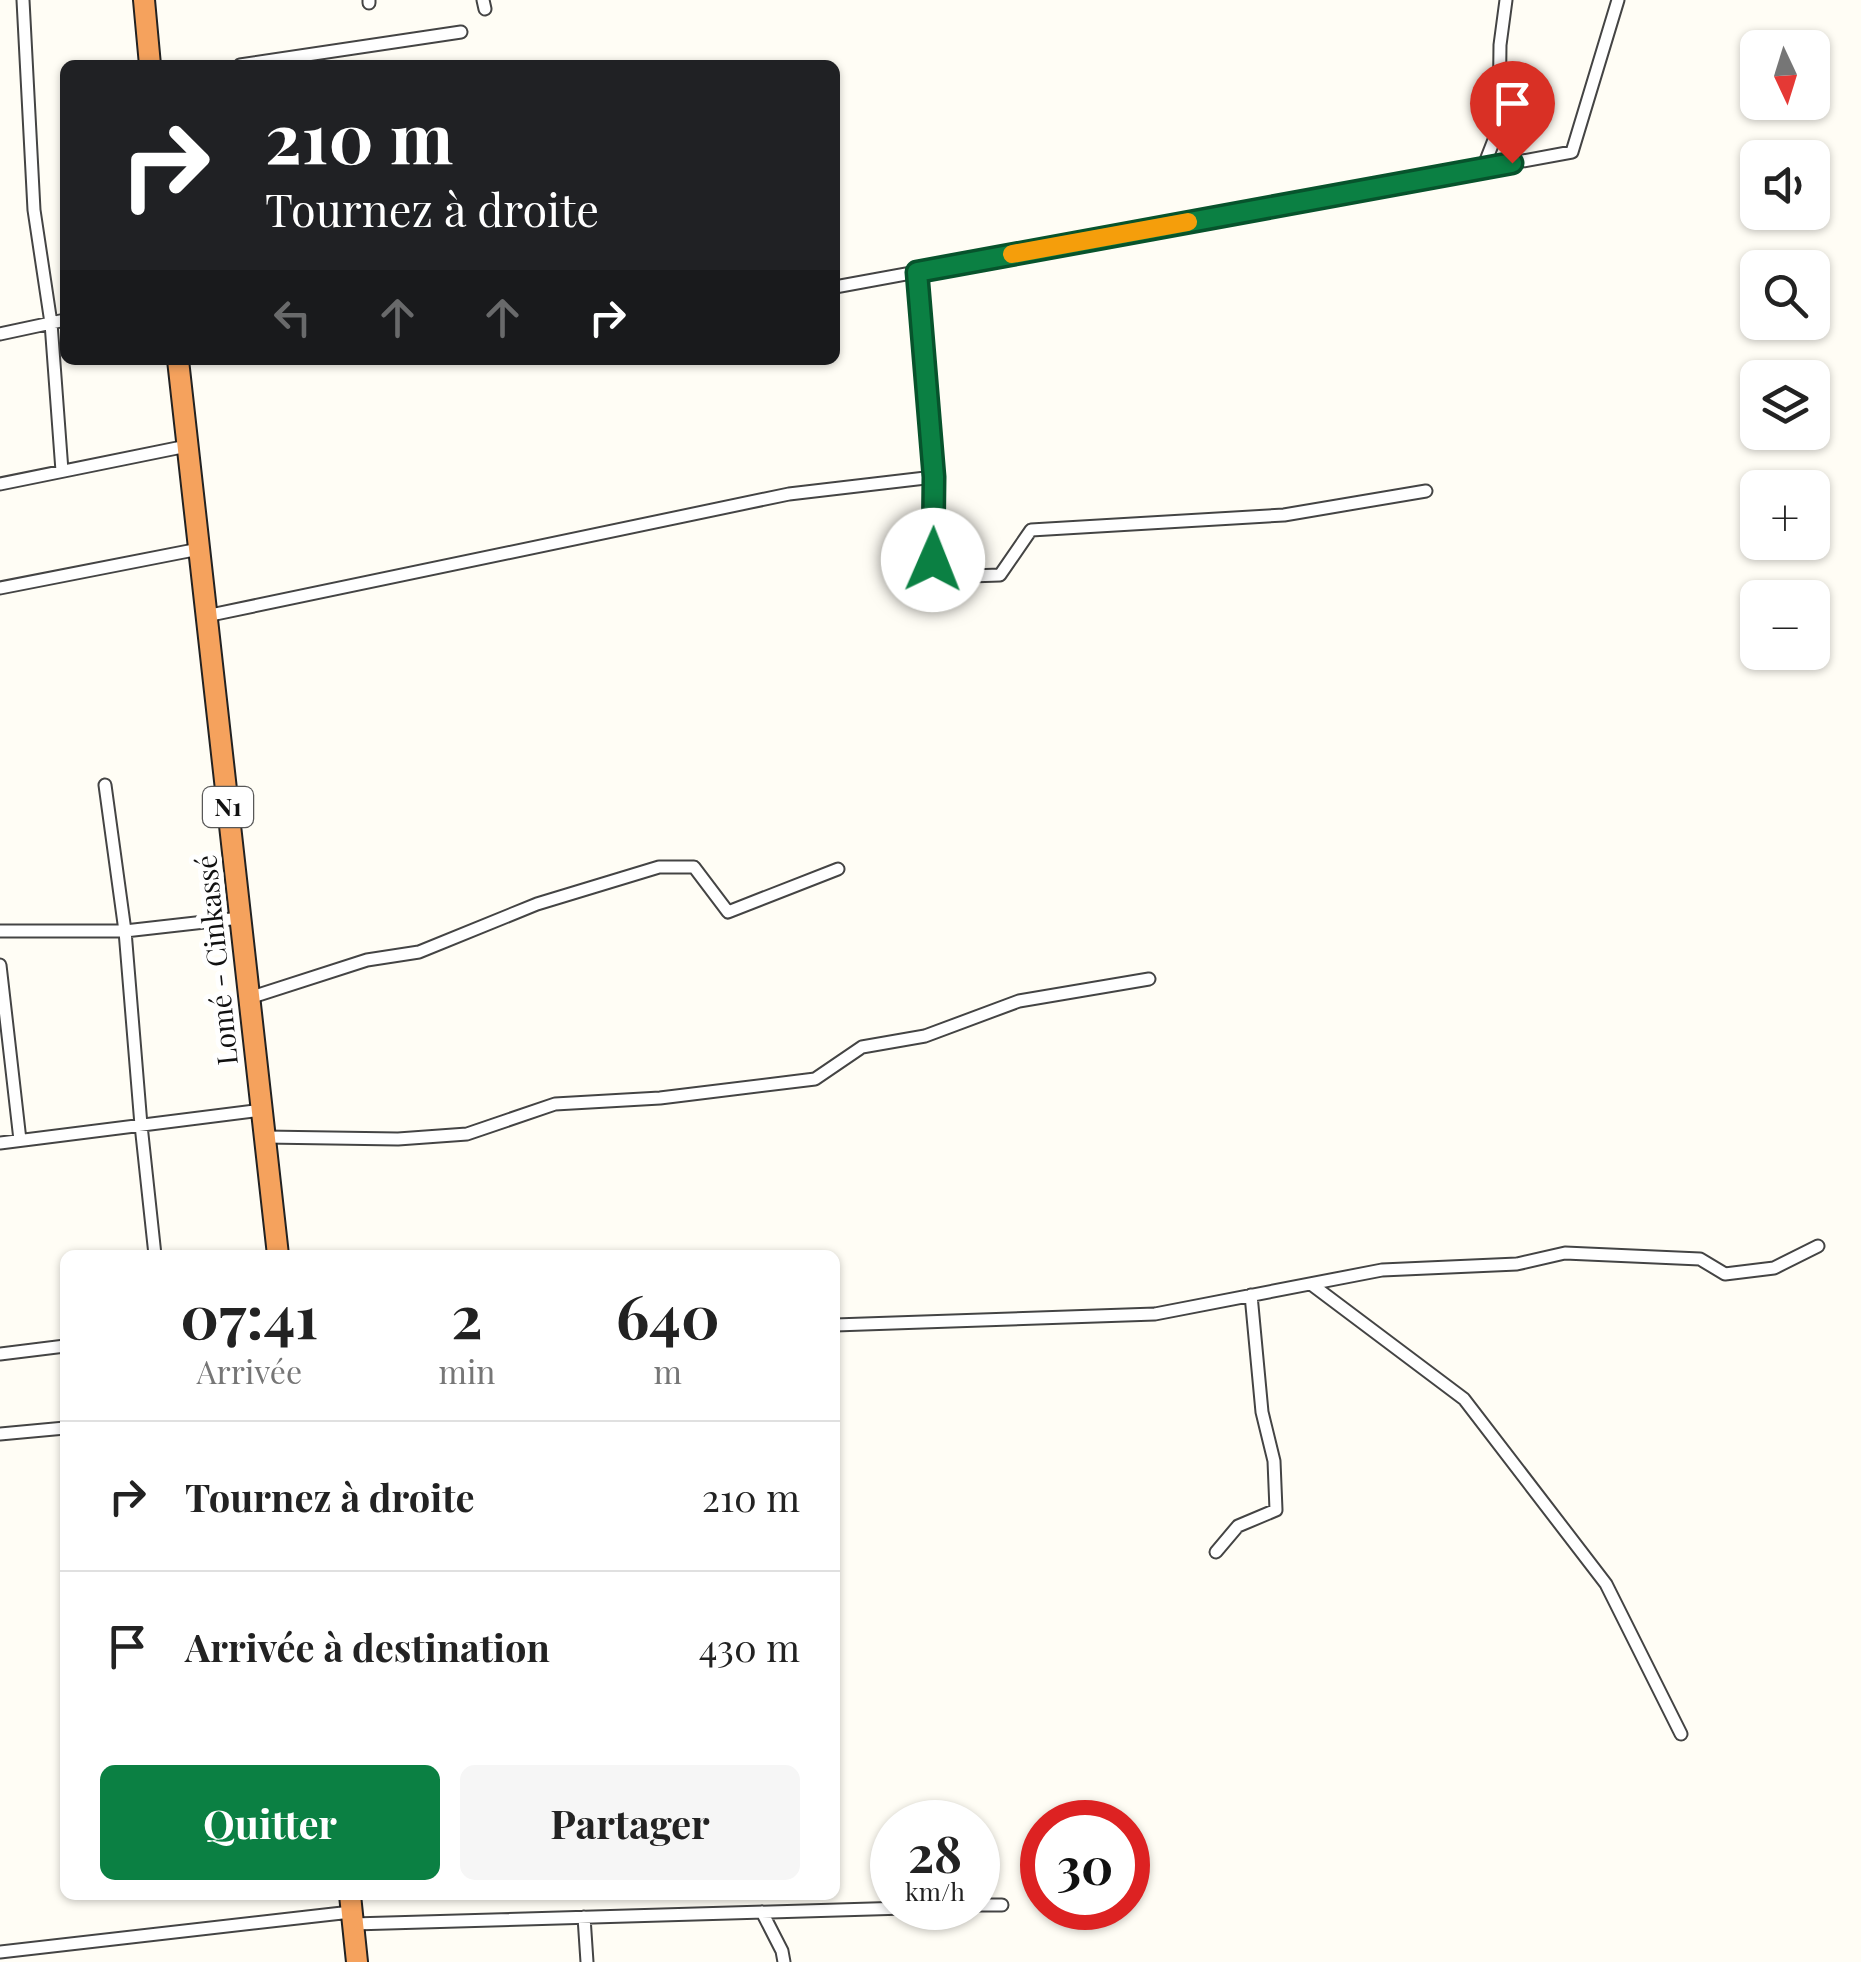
<!DOCTYPE html>
<html lang="fr">
<meta charset="utf-8">
<style>
body{margin:0;font-family:"Playfair Display",serif;background:#f6f6f6;color:#222;height:100vh;display:flex;flex-direction:column;font-size:38px;white-space:nowrap}
*{box-sizing:border-box;margin:0}
p{font-size:32px;color:#767676}
.icon{flex:none;width:55px;height:55px;fill:none;stroke:currentColor;stroke-width:2;stroke-linecap:round;stroke-linejoin:round}
.map{position:relative;flex:1;overflow:hidden}
.panel{position:absolute;left:60px;top:1250px;width:780px;height:650px;display:flex;flex-direction:column;background:#fff;border-radius:15px;box-shadow:0 2px 8px #0004}
.panel>*{flex:none}
.banner{position:absolute;left:60px;top:60px;width:780px;height:305px;border-radius:15px;box-shadow:0 2px 8px #0004;background:#202124;color:#fff;overflow:hidden}
.needle{width:65px;rotate:176deg}
.tools{position:absolute;left:1740px;top:30px;display:grid;gap:20px}
.tools a{display:grid;place-items:center;width:90px;height:90px;border-radius:15px;background:#fff;box-shadow:0 2px 8px #0004;font-size:50px}
.speed{position:absolute;left:870px;top:1800px;display:flex;gap:20px;font-size:50px;font-weight:700;text-align:center}
.speed>*{display:grid;place-content:center;width:130px;height:130px;border-radius:50%;background:#fff;box-shadow:0 2px 8px #0004;line-height:1}
.speed small{font-size:25px;font-weight:400}
.speed .limit{border:15px solid #d22;background:#fff;color:#111}
.pin{position:absolute;display:grid;place-items:center;width:85px;height:85px;color:#fff;margin:-102px -42px;border-radius:50% 50% 50% 0;rotate:-45deg;box-shadow:0 0 10px #0007}
.pin .icon{rotate:45deg}
.me{position:absolute;width:110px;margin:-55px;rotate:1deg;stroke-linejoin:round;filter:drop-shadow(0 0 8px #0008)}
.turn{display:flex;align-items:center;gap:35px;height:210px;padding:0 40px;font-size:45px}
.turn .icon{width:130px;height:130px;stroke-width:2.5}
.turn b{display:block;font-size:70px;line-height:85px}
.lanes{display:flex;align-items:center;height:95px;padding:0 40px;background:#0003;justify-content:center;gap:50px;direction:ltr}
.lanes .off{opacity:.35}
.eta{display:flex;justify-content:space-evenly;align-items:center;height:170px;text-align:center}
.eta b{font-size:60px;font-weight:700;line-height:70px}
.button{display:flex;gap:20px;margin-top:auto;padding:20px 40px}
.button a{flex:1;height:115px;border-radius:15px;background:#0b8043;color:#fff;font-size:40px;font-weight:700;line-height:115px;text-align:center}
.button a+a{background:#f6f6f6;color:#222}
ul{padding:0;list-style:none}
li{display:flex;align-items:center;gap:30px;height:150px;padding:0 40px;border-top:2px solid #e0e0e0}
li div{flex:1}
li b{display:block;font-size:38px}
li em{font-style:normal}
.map>svg:first-child{display:block}
.lines{fill:none;stroke-linecap:round;stroke-linejoin:round}
.street-casing{stroke:#444;stroke-width:15}
.highway-casing{stroke:#222;stroke-width:24}
.street{stroke:#fff;stroke-width:11}
.highway{stroke:#f5a25d;stroke-width:20}
.route-casing{stroke:#07532c;stroke-width:25}
.route{stroke:#0b8043;stroke-width:18}
.slow{stroke:#f59e0b;stroke-width:18}
.labels{text-anchor:middle;stroke-width:10;stroke-linejoin:round;paint-order:stroke}
.shield{fill:#fff;stroke:#585858;stroke-width:2.5}
.shield-label{font-size:25px;font-weight:bold;fill:#111}
.street-label{font-size:28px;fill:#111;stroke:#fff}
</style>
<div class="map">
<svg width="1861" height="1962" viewBox="0 0 1861 1962">
<rect width="100%" height="100%" fill="#fffdf5"/>
<g class="lines">
<g class="street-casing">
<path id="street" d="M23,0L34,210L51,323L62,471
M369,0V3
M483,0L485,9
M240,65L461,32
M1483,168L1499,127L1500,45L1506,0
M917,272L934,477
M835,287L1572,152L1618,0
M0,334L65,320
M0,484L187,446
M0,588L199,549
M206,616L789,494L934,477L933,560L940,577L1000,575L1031,530L1284,515L1426,491
M105,785L125,931L141,1125L155,1255
M0,931H125L240,918
M0,965L20,1140
M249,998L367,960L419,952L537,904L659,867H694L728,912L838,869
M265,1137L398,1139L467,1134L555,1104L660,1098L815,1079L862,1047L925,1036L1019,1001L1149,979
M0,1143L262,1110
M1311,1284L1464,1399L1606,1584L1681,1734
M835,1325L1155,1314L1382,1270L1517,1264L1565,1253L1700,1259L1725,1274L1774,1268L1818,1246
M0,1354L65,1346
M0,1434L65,1428
M1216,1552L1238,1526L1276,1510L1274,1461L1262,1412L1251,1295
M978,1905H1002
M762,1912L782,1951L784,1962
M584,1917L587,1962
M353,1924L905,1908
M0,1952L351,1912"/>
</g>
<g class="highway-casing">
<path id="highway" d="M144,0L150,65
M178,360L278,1255
M350,1895L357,1962"/>
</g>
<use href="#street" class="street"/>
<use href="#highway" class="highway"/>
</g>
<g class="lines">
<g class="route-casing">
<path id="route" d="M933,560L934,477L917,272L1512,163"/>
</g>
<use href="#route" class="route"/>
<path class="slow" d="M1012,254L1188,222"/>
</g>
<g class="labels">
<rect class="shield" x="203" y="787" width="50" height="40" rx="8"/>
<g class="shield-label">
<text x="228" y="816">N1</text>
</g>
<g class="street-label">
<text transform="translate(217 960) rotate(-96)" y="10">Lomé - Cinkassé</text>
</g>
</g>
</svg>
<div class="tools">
<a><svg class="needle" viewBox="-14 -14 28 28"><path d="M0-13l5 13h-10z" fill="#e53935"/><path d="M0 13l5-13h-10z" fill="#767676"/></svg></a>
<a><svg class="icon" aria-label="sound" viewBox="0 0 24 24"><path d="M4 9h4l5-4v14l-5-4H4zM17 9q2 3 0 6"/></svg></a>
<a><svg class="icon" aria-label="search" viewBox="0 0 24 24"><circle cx="10" cy="10" r="6"/><path d="M15 15l6 6"/></svg></a>
<a><svg class="icon" aria-label="layers" viewBox="0 0 24 24"><path d="M12 4l9 5-9 5-9-5zM3 14l9 5 9-5"/></svg></a>
<a>+</a>
<a>−</a>
</div>
<div class="speed"><div>28<small>km/h</small></div><div class="limit">30</div></div>
<div class="pin" style="left:1512px;top:163px;background:#d93025"><svg class="icon" aria-label="arrive" viewBox="0 0 24 24"><path d="M6 21V4h12l-3 4 3 4H6"/></svg></div>
<svg class="me" style="left:933px;top:560px" viewBox="-20 -20 40 40"><circle r="19" fill="#fff"/><path d="M0-13L10 11 0 6-10 11z" fill="#0b8043"/></svg>
<div class="banner">
<div class="turn"><svg class="icon" aria-label="right" viewBox="0 0 24 24"><path d="M7 20v-9h11M14 6l5 5-5 5"/></svg><div><b>210 m</b>Tournez à droite</div></div>
<div class="lanes"><svg class="icon off" aria-label="left" viewBox="0 0 24 24"><path d="M17 20v-9H6M10 6l-5 5 5 5"/></svg><svg class="icon off" aria-label="ahead" viewBox="0 0 24 24"><path d="M12 20V5M6 11l6-6 6 6"/></svg><svg class="icon off" aria-label="ahead" viewBox="0 0 24 24"><path d="M12 20V5M6 11l6-6 6 6"/></svg><svg class="icon" aria-label="right" viewBox="0 0 24 24"><path d="M7 20v-9h11M14 6l5 5-5 5"/></svg></div>
</div>
<section class="panel">
<div class="eta">
<div><b>07:41</b><p>Arrivée</p></div>
<div><b>2</b><p>min</p></div>
<div><b>640</b><p>m</p></div>
</div>
<ul>
<li><svg class="icon" aria-label="right" viewBox="0 0 24 24"><path d="M7 20v-9h11M14 6l5 5-5 5"/></svg><div><b>Tournez à droite</b></div><em>210 m</em></li>
<li><svg class="icon" aria-label="arrive" viewBox="0 0 24 24"><path d="M6 21V4h12l-3 4 3 4H6"/></svg><div><b>Arrivée à destination</b></div><em>430 m</em></li>
</ul>
<div class="button"><a>Quitter</a><a>Partager</a></div>
</section>
</div>
